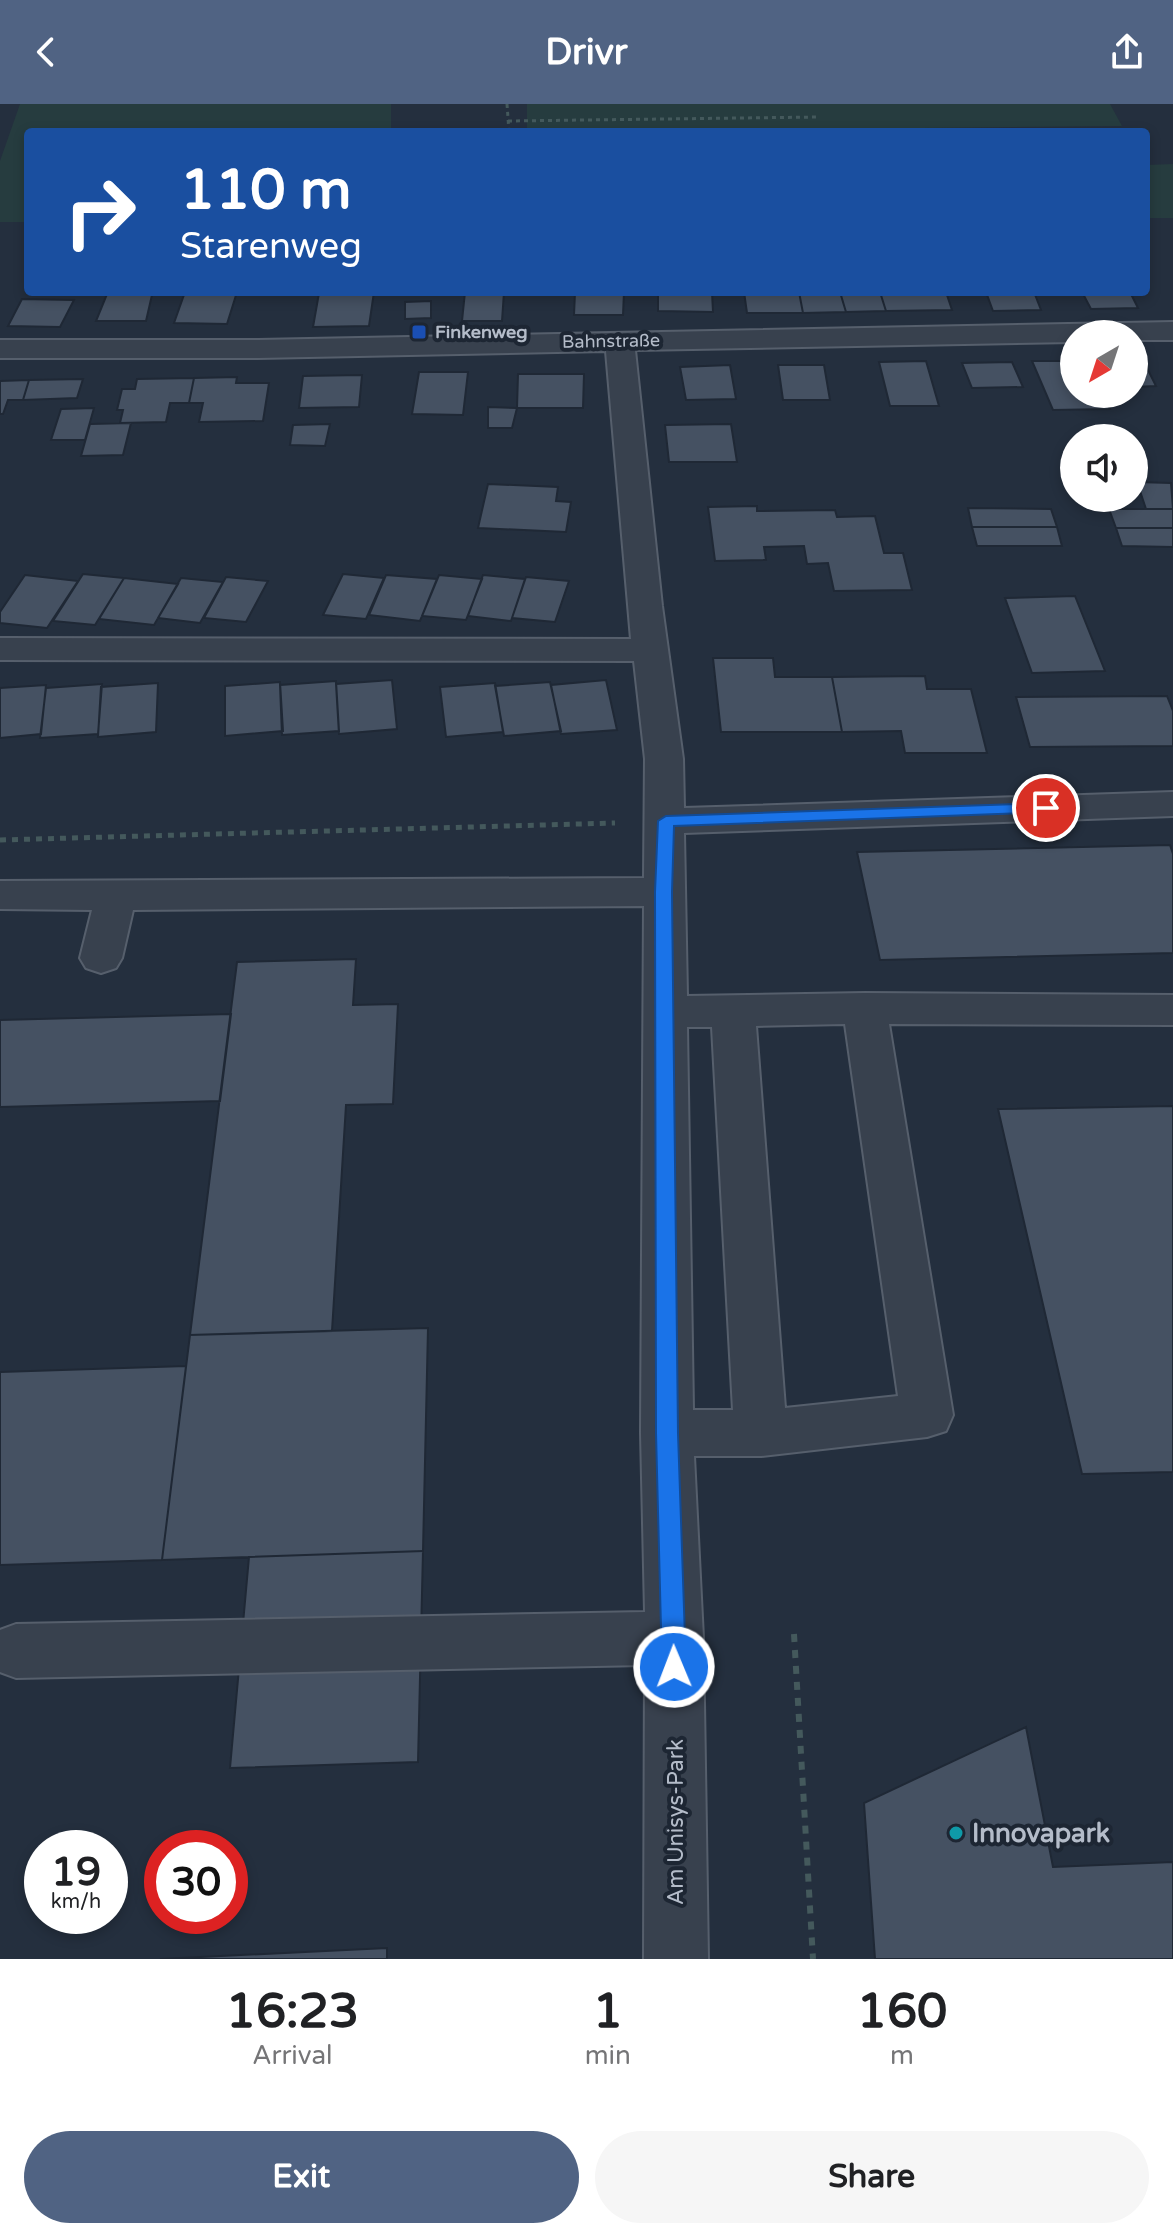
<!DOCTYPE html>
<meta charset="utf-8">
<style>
body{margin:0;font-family:"Varela Round",sans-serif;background:#f6f6f6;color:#202124;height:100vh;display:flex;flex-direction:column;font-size:30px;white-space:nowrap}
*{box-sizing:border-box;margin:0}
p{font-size:26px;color:#757577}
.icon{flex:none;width:44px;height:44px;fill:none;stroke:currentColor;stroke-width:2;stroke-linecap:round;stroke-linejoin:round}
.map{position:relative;height:1855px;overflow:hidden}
.side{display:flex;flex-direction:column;background:#fff;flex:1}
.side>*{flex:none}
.top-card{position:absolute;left:24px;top:24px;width:1126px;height:168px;border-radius:8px;box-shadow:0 4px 12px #0003;background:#1a4fa0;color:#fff;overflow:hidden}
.needle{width:52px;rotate:219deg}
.tools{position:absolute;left:1060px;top:216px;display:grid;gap:16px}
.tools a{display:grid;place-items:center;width:88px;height:88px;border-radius:50%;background:#fff;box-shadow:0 4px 12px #0003;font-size:40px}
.speed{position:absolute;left:24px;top:1726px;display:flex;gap:16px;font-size:40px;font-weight:700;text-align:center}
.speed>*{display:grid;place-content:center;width:104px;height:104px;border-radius:50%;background:#fff;box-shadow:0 4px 12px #0003;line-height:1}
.speed small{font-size:20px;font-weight:400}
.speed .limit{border:12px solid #d22;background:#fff;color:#111}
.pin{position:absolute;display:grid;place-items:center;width:68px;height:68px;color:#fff;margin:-34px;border:4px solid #fff;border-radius:50%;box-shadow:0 2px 8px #0007}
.me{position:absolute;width:88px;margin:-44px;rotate:359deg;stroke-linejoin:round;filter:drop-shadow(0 0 6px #0008)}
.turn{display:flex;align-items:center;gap:28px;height:168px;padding:0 24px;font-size:36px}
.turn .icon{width:104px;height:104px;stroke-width:2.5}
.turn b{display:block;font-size:56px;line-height:68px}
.eta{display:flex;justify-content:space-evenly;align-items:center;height:136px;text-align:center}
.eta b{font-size:48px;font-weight:700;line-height:56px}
.button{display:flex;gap:16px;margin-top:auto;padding:16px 24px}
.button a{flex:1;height:92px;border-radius:48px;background:#506383;color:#fff;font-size:32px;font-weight:700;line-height:92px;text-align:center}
.button a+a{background:#f6f6f6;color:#202124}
header{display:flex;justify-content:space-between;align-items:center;height:104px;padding:0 24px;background:#506383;color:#fff;font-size:36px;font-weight:700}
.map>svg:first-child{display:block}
.green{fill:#263c3f}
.building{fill:#455162;stroke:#1f2835;stroke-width:2}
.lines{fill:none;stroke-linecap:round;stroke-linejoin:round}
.minor-casing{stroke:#565f6c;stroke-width:4}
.path-far2{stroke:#44595c;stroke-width:3;stroke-dasharray:4 4;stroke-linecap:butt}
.path-far1{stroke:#44595c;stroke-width:5;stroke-dasharray:6 6;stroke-linecap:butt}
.path{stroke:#44595c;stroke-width:6;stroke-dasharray:8 8;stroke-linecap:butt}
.minor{fill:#38414e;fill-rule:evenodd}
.route{fill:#1a73e8;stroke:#114b97;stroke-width:2}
.transit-dot{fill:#1a4fb4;stroke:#1d2633;stroke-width:3}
.culture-dot{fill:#0f9aa8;stroke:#1d2633;stroke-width:3}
.labels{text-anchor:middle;stroke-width:8;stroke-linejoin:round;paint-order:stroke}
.far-poi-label{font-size:18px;font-weight:bold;fill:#b4bcc9;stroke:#1d2633;text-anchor:start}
.far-street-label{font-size:18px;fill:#b4bcc9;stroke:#1d2633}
.street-label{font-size:22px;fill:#b4bcc9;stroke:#1d2633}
.near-poi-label{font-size:26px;font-weight:bold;fill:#b4bcc9;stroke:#1d2633;text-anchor:start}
</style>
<header><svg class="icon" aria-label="back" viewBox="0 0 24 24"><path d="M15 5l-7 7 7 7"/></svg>Drivr<svg class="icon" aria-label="share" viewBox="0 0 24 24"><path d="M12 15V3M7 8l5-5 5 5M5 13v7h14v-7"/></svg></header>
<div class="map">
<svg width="1173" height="1855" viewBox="0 0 1173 1855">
<rect width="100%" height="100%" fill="#242f3e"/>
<path class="green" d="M20,0H391V28H28V118H0V57Z
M527,0H1110L1122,22L527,28Z
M1173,60V114H1146V61Z"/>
<path class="building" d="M185,188H237L227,220L174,219Z
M374,188L369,222L313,223L319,189Z
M465,188H504L502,217H462Z
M575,188H624L623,211H574Z
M658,188H712L713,208L658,207Z
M744,188H799L803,209H747Z
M799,188H840L846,208L803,209Z
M840,188H880L886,207L846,208Z
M880,188H946L952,206L886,207Z
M986,188H1034L1041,206L993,207Z
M1082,188H1130L1138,204L1091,205Z
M107,190L152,191L146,217H96Z
M22,195L74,196L60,223L8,222Z
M431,197V214L405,215V198Z
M1134,256H1143L1156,282L1134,283Z
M926,257L939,302H890L879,258Z
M1032,257H1074V290H1103L1110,305L1053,306Z
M1012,258L1023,283L972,284L962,259Z
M730,261L736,295L686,296L680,263Z
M778,261H824L830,296H783Z
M419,268H468L463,311L412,310Z
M518,270H584L583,304H517Z
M362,271L359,303L299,304L303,272Z
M237,273L236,279H269L263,317L199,318L203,299H189L194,274Z
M194,274L189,299H170L166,318L120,319L123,306H117L122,285H135L137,275Z
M83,275L77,294L23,296L29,276Z
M29,276L23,296H8L3,310H0V277Z
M488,303L517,304L512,324H488Z
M94,304L85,336H51L61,305Z
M131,319L123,351L81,352L90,320Z
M330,320L325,342L290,341L293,321Z
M731,320L737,358H669L665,321Z
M1137,378L1171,379L1173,405H1146Z
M488,380L558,383L556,397L571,398L566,428L478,424Z
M757,402V407L835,406L837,413L875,412L884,449H903L912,486L834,487L828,459L807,460L804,442L764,443L766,456L715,457L708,403Z
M968,404L1051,405L1057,423H972Z
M1109,405H1173V424H1116Z
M972,423H1057L1062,442H977Z
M1116,424H1173V443L1122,442Z
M83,470L124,474L95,521L53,517Z
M343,470L384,474L366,515L323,511Z
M25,471L78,477L47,524L0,519V508Z
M386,471L437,475L420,517L369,511Z
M439,471L482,475L466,516L422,512Z
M483,471L525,475L511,517L468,512Z
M226,473L268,477L246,518L204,514Z
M526,473L569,477L555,518L512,514Z
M124,474L178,480L154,521L99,515Z
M181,474L223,478L200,519L158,514Z
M1075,492L1105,567L1032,569L1005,494Z
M713,554H773L775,573H832L842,628H721Z
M925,572L927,585H971L987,649H905L901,627L842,628L832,573Z
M392,576L397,625L339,630L336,580Z
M606,576L617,626L561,630L551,581Z
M336,577L339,627L282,631L280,581Z
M280,578L283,627L225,632V582Z
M550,578L561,627L504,632L495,582Z
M158,579L156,628L98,633L101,583Z
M495,579L503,628L446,633L440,583Z
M102,580L98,630L40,634L46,584Z
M46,581L41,630L0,634V584Z
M1167,592L1173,607V642L1030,643L1016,593Z
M1170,741L1173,750V849L880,856L857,748Z
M356,855L353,901L398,900L393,1000L346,1001L332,1227L190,1231L237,858Z
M231,910L220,997L0,1003V916Z
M1173,1002V1368L1082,1370L998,1005Z
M428,1224L423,1447L162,1456L190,1231Z
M186,1262L162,1456L0,1461V1268Z
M423,1447L418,1658L230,1664L249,1453Z
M1026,1623L1053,1763L1173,1758V1855H875L864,1699Z
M387,1844V1855H160Z"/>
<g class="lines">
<g class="minor-casing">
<path id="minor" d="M1173,218V236H1134V230H1074V238L635,246L662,502L683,655L684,704L1173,688V712L684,729L687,892L865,889L1173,891V921L889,920L953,1311L946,1327L927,1333L761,1352H694L703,1534L708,1855H644L645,1561L16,1574L0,1568V1526L16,1520L645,1508L641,1329L644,802L133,806L122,854L116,864L101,869L86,864L80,854L92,806L0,805V777L644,774L645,655L634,557L0,556V534L631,535L606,247L258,254H0V236H258ZM845,920L898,1292L785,1304L756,922ZM687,923H712L733,1306H693Z"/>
</g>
<path class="path-far2" d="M507,0L509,28
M508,17L818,13"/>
<path class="path-far1" d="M0,736L615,719"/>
<path class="path" d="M794,1530L813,1855"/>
<use href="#minor" class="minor"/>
</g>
<path class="route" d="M1046,699L1052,701V708L674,722L672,788L678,1329L686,1563L682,1571L674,1575L665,1571L662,1563L656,1329L655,788L658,717L666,712Z"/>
<rect class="transit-dot" x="411" y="220" width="16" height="16" rx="4"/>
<circle class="culture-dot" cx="956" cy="1729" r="8"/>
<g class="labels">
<g class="far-poi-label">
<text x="435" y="234">Finkenweg</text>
</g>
<g class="far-street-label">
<text transform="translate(611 237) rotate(-1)" y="6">Bahnstraße</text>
</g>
<g class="street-label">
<text transform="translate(675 1718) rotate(-90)" y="8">Am Unisys-Park</text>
</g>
<g class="near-poi-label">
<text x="972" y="1738">Innovapark</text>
</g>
</g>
</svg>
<div class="tools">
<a><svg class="needle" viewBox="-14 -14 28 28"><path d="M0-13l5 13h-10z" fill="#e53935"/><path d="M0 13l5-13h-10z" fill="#757577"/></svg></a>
<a><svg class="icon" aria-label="sound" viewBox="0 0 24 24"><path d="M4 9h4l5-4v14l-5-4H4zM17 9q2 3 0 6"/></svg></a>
</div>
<div class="speed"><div>19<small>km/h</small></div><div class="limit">30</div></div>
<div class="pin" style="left:1046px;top:704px;background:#d93025"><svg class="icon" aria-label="arrive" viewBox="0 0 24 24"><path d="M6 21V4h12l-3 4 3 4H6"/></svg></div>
<svg class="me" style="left:674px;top:1563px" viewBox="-20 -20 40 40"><circle r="17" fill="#1a73e8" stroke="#fff" stroke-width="3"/><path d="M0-11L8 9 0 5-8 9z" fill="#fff"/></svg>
<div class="top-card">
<div class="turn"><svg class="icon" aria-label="right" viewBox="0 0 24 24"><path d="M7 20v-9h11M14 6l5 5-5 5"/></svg><div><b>110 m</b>Starenweg</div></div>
</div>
</div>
<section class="side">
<div class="eta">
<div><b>16:23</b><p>Arrival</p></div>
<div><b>1</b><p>min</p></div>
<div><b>160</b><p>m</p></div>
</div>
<div class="button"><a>Exit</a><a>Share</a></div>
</section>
